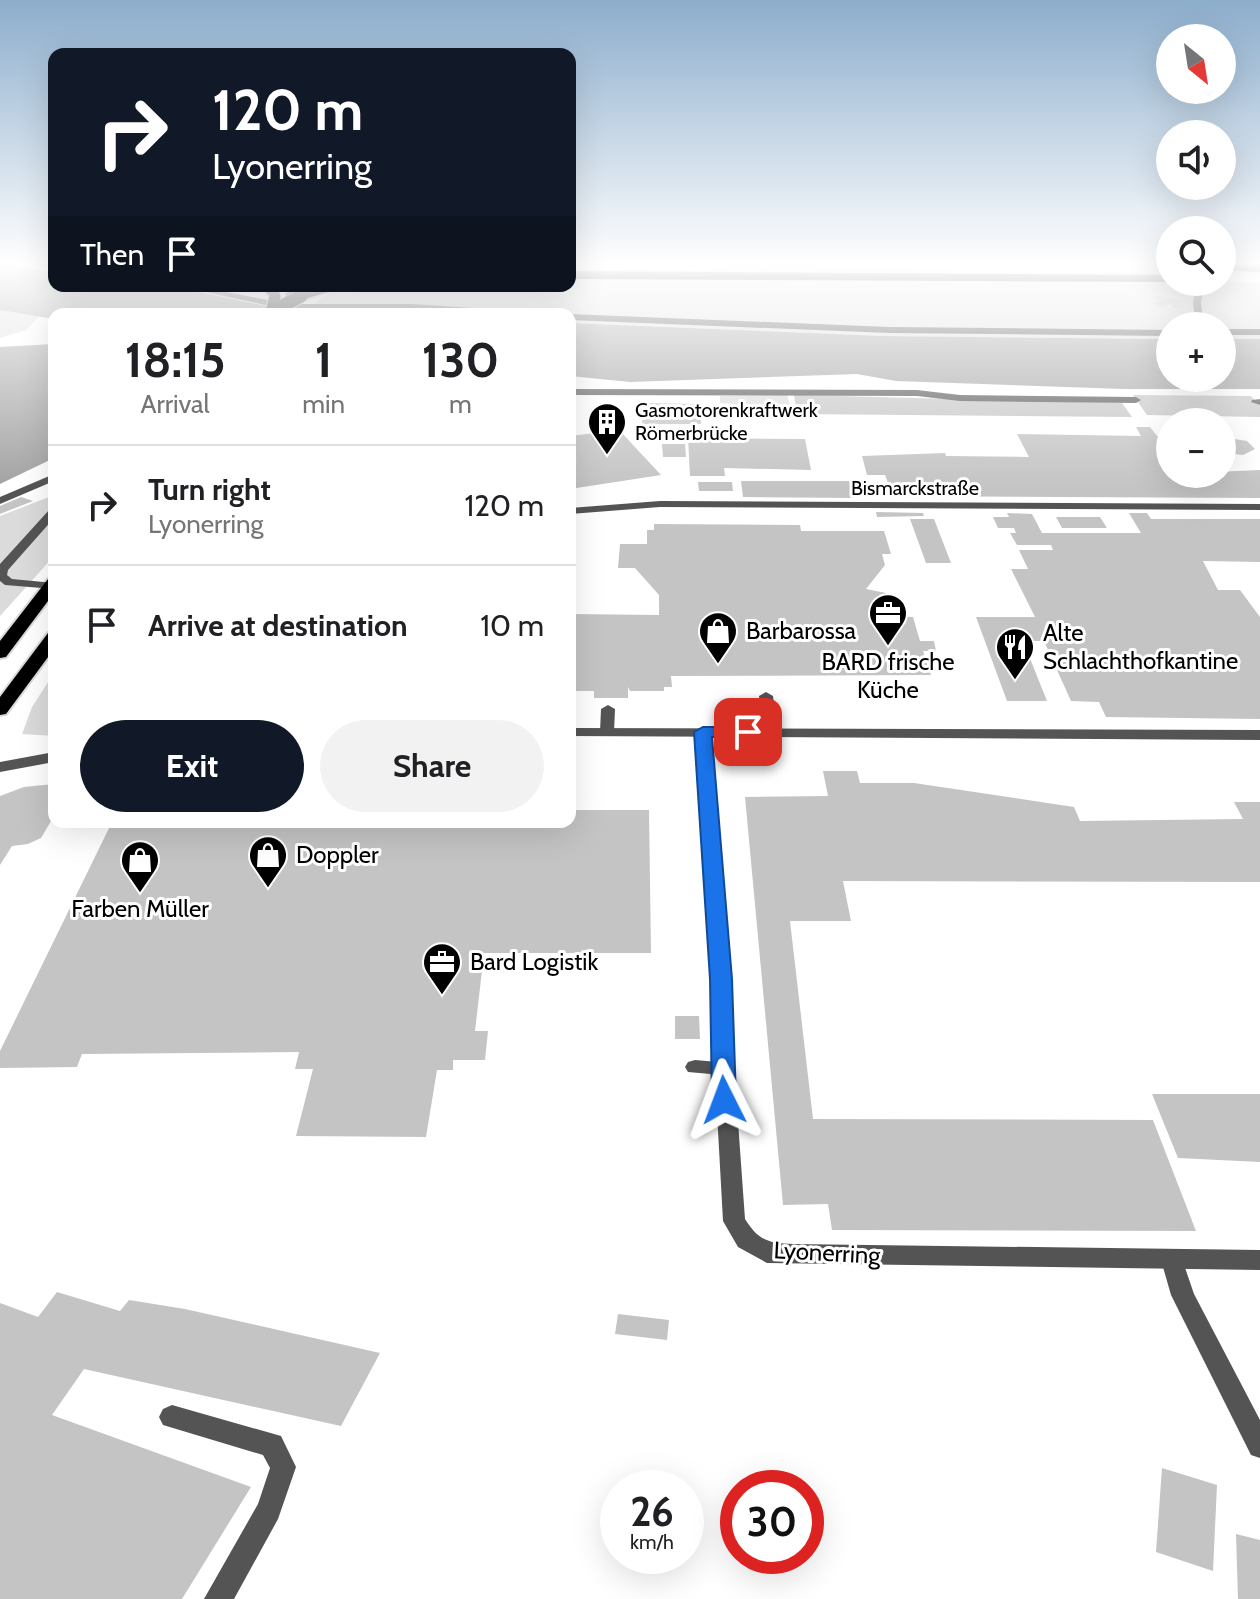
<!DOCTYPE html>
<meta charset="utf-8">
<style>
body{margin:0;font-family:Cabin,sans-serif;background:#f2f2f2;color:#202124;height:100vh;display:flex;flex-direction:column;font-size:30px;white-space:nowrap}
*{box-sizing:border-box;margin:0}
p{font-size:26px;color:#757577}
.icon{flex:none;width:44px;height:44px;fill:none;stroke:currentColor;stroke-width:2;stroke-linecap:round;stroke-linejoin:round}
.map{position:relative;flex:1;overflow:hidden}
.panel{position:absolute;left:48px;top:308px;width:528px;height:520px;display:flex;flex-direction:column;background:#fff;border-radius:16px;box-shadow:0 8px 32px #0002}
.panel>*{flex:none}
.hud{position:absolute;left:48px;top:48px;width:528px;height:244px;border-radius:16px;box-shadow:0 8px 32px #0002;background:#111827;color:#fff;overflow:hidden}
.needle{width:52px;rotate:150deg}
.fabs{position:absolute;left:1156px;top:24px;display:grid;gap:16px}
.fabs a{display:grid;place-items:center;width:80px;height:80px;border-radius:50%;background:#fff;box-shadow:0 8px 32px #0002;font-size:40px}
.speed{position:absolute;left:600px;top:1470px;display:flex;gap:16px;font-size:40px;font-weight:700;text-align:center}
.speed>*{display:grid;place-content:center;width:104px;height:104px;border-radius:50%;background:#fff;box-shadow:0 8px 32px #0002;line-height:1}
.speed small{font-size:20px;font-weight:400}
.speed .limit{border:12px solid #d22;background:#fff;color:#111}
.pin{position:absolute;display:grid;place-items:center;width:68px;height:68px;color:#fff;margin:-34px;border-radius:16px;box-shadow:0 4px 12px #0006}
.me{position:absolute;width:88px;margin:-44px;rotate:357deg;stroke-linejoin:round;filter:drop-shadow(0 0 6px #0008)}
.turn{display:flex;align-items:center;gap:28px;height:168px;padding:0 32px;font-size:36px}
.turn .icon{width:104px;height:104px;stroke-width:2.5}
.turn b{display:block;font-size:56px;line-height:68px}
.then{display:flex;align-items:center;height:76px;padding:0 32px;background:#0003;gap:16px;font-size:30px}
.eta{display:flex;justify-content:space-evenly;align-items:center;height:136px;text-align:center}
.eta b{font-size:48px;font-weight:700;line-height:56px}
.button{display:flex;gap:16px;margin-top:auto;padding:16px 32px}
.button a{flex:1;height:92px;border-radius:48px;background:#111827;color:#fff;font-size:32px;font-weight:700;line-height:92px;text-align:center}
.button a+a{background:#f2f2f2;color:#202124}
ul{padding:0;list-style:none}
li{display:flex;align-items:center;gap:24px;height:120px;padding:0 32px;border-top:2px solid #e0e0e0}
li div{flex:1}
li b{display:block;font-size:30px}
li em{font-style:normal}
.map>svg:first-child{display:block}
.green{fill:#dbdbdb}
.water{fill:#a2a2a2}
.building{fill:#c4c4c4}
.lines{fill:none;stroke-linecap:round;stroke-linejoin:round}
.primary-casing{stroke:#dbdbdb;stroke-width:4}
.motorway-casing{stroke:#dbdbdb;stroke-width:4}
.service{fill:#545454;fill-rule:evenodd}
.minor{fill:#545454;fill-rule:evenodd}
.tertiary{fill:#545454;fill-rule:evenodd}
.primary{fill:#000;fill-rule:evenodd}
.motorway{fill:#000;fill-rule:evenodd}
.primary-bridge-casing{stroke:#dbdbdb;stroke-width:13;stroke-linecap:butt}
.motorway-bridge-casing{stroke:#dbdbdb;stroke-width:15;stroke-linecap:butt}
.primary-bridge{stroke:#000;stroke-width:11}
.motorway-bridge{stroke:#000;stroke-width:13}
.route{fill:#1a73e8;stroke:#114b97;stroke-width:2}
.labels{text-anchor:middle;stroke-width:6;stroke-linejoin:round;paint-order:stroke}
.far-poi-label{font-size:20px;fill:#000;stroke:#fff;text-anchor:start}
.far-street-label{font-size:20px;fill:#000;stroke:#fff}
.poi-label{font-size:24px;fill:#000;stroke:#fff;text-anchor:start}
.street-label{font-size:24px;fill:#000;stroke:#fff}
</style>
<div class="map">
<svg width="1260" height="1599" viewBox="0 0 1260 1599">
<rect width="100%" height="100%" fill="#fff"/>
<path class="green" d="M715,264H811L1044,274L783,273L713,269Z
M570,277L1260,283V339H1222V326H1170V339L885,336L570,323V314L304,310L330,293L570,286Z
M0,310L39,316L26,330L0,338Z
M787,395L793,414L737,417L735,404L720,403V396Z
M54,495V556L0,616V516Z
M54,673V736L22,734L32,707Z"/>
<path class="water" d="M0,264L54,272V286H149L193,291L281,309L415,314H54V319L0,310Z
M570,323L885,336L1170,339V378H1222V339H1260V389H1124L896,381L857,374L630,382L570,376Z
M54,344V458L0,484V347Z"/>
<path class="building" d="M1161,296L1182,302L1172,304L1187,307L1174,308L1170,304L1161,308L1152,304L1158,300L1149,298Z
M794,395L1122,403L1132,417L797,414Z
M1133,395L1251,396L1260,406V417L1147,415Z
M644,403L701,404V424H642Z
M1136,427H1150L1157,436H1170V474L1260,470V498L893,496L885,475H867L862,456L945,453L946,456L1029,457L1017,434L1141,436Z
M611,431L621,432L661,475L570,489V436Z
M1222,437L1247,441L1255,449L1243,455L1222,453Z
M688,438L805,439L811,470L724,468L725,476H690Z
M662,444H685L686,457H663Z
M741,481H849L854,498L743,497Z
M698,482H732L733,491H699Z
M21,497L33,501L0,514V506Z
M876,512L923,513L924,516L877,517Z
M1007,513L1032,514L1042,533H1141L1129,513H1147L1151,519H1260V562L1203,561L1218,590H1240L1260,617V719L1106,717L1099,702L1071,701L1044,641H1023L1047,701H1007L976,617H1035L1011,569H1028L1019,550H1053L1051,545H1017L1010,533H1016L1014,528H998L993,517H1009Z
M1056,517H1100L1107,528H1062Z
M910,519H934L951,563H926Z
M654,524L800,525L801,531H884L891,554H882L885,565L866,589L886,593L893,616L913,617L920,641H934L936,651H923L931,675L671,676L672,687H664V691H630L628,687V698H594V691H570V614L659,615V595L635,568H618L620,544H647V530H654Z
M823,771H857L860,783H914L1074,807L1080,821L1243,819L1234,802H1260V882L843,881L851,921H790L813,1119L1153,1120L1196,1231L832,1230L828,1204L783,1205L745,797L828,796Z
M54,784V816L41,838L28,844L12,846L0,865V796L24,787Z
M570,810H649L651,953H484L475,1031H488L485,1060H453V1070H437L426,1137L296,1136L313,1069H295L299,1052L82,1054L77,1067L0,1068V1051L112,822H570Z
M675,1016H699L700,1039H675Z
M1152,1094H1260V1162L1178,1158Z
M57,1292L120,1311L129,1300L185,1309L380,1353L341,1426L84,1369L52,1415L251,1487L182,1599H0V1303L38,1317Z
M618,1314L669,1320L667,1340L615,1334Z
M1162,1468L1217,1485L1213,1571L1156,1552Z
M1236,1534L1260,1540V1599H1238Z"/>
<g class="lines">
<g class="primary-casing">
<path id="primary" d="M260,286H271L280,296L271,298Z
M301,286H314L294,298H286V294Z
M54,577V593L6,657L0,658V641L48,579Z
M54,632V649L6,714L0,715V697L48,633Z"/>
</g>
<g class="motorway-casing">
<path id="motorway" d="M1222,264H1260V272L1222,270Z
M570,271L1170,275L1173,282L570,279Z
M327,286H349L301,300L295,296Z"/>
</g>
<path class="service" d="M28,264L54,265V269Z
M1196,282H1204L1201,303L1204,326H1196L1193,303Z
M179,286H195L288,304H411L524,311L528,314L411,310H288Z
M570,314L890,327L1170,330V336L890,333L570,320Z
M1222,329H1260V335H1222Z
M570,389L917,390L960,395L1136,397L1141,400L1136,403L960,401L917,396L570,395Z
M1260,399V405L1251,402L1252,400Z
M54,474V481L0,504V497Z
M54,508V518L8,570L7,575L12,579L54,583V589L5,585L0,581V564L50,509Z
M766,692L773,696L777,733L770,737L763,733L759,696Z
M608,705L615,709L614,732L607,736L600,732L601,709Z
M695,1060L729,1063L732,1068L729,1073L722,1075L688,1072L685,1067L688,1062Z
M1172,1250L1180,1253L1194,1294L1260,1420V1458L1251,1455L1171,1295L1161,1260L1164,1253Z
M172,1405L281,1436L296,1467L278,1519L234,1599H204L258,1504L270,1468L263,1455L163,1425L159,1417L163,1409Z"/>
<path class="minor" d="M660,501L1260,504V510L660,507L570,514V508Z
M703,728L710,732L745,1219C759,1241 768,1243 793,1244L1260,1250V1270L767,1263L738,1247L723,1221L696,732Z"/>
<path class="tertiary" d="M570,728L1260,730V740L570,736Z
M54,752V762L0,772V762Z"/>
<use href="#primary" class="primary"/>
<use href="#motorway" class="motorway"/>
<g class="primary-bridge-casing">
<path id="primary-bridge" d="M271,312L275,296"/>
</g>
<g class="motorway-bridge-casing">
<path id="motorway-bridge" d="M271,312L301,296"/>
</g>
<use href="#primary-bridge" class="primary-bridge"/>
<use href="#motorway-bridge" class="motorway-bridge"/>
</g>
<linearGradient id="sky" x2="0" y2="1"><stop stop-color="#8cadcc"/><stop offset="0.54" stop-color="#fff"/><stop offset="1" stop-color="#fff" stop-opacity="0"/></linearGradient>
<rect width="1260" height="488" fill="url(#sky)"/>
<path class="route" d="M748,727L756,732L754,736L712,737L732,979L736,1100L732,1106H716L712,1100L710,979L694,732L703,727Z"/>
<defs>
<g id="building-pin" transform="scale(2)"><path d="M0 17L-7.5 6A9.5 9.5 0 1 1 7.5 6Z" fill="#000" stroke="#fff"/><path d="M-4-6H4V6H1V3H-1V6H-4ZM-2.5-4.3h1.7v1.8h-1.7ZM.8-4.3h1.7v1.8H.8ZM-2.5-1h1.7V.8h-1.7ZM.8-1h1.7V.8H.8Z" fill="#fff"/></g>
<g id="office-pin" transform="scale(2)"><path d="M0 17L-7.5 6A9.5 9.5 0 1 1 7.5 6Z" fill="#000" stroke="#fff"/><path d="M-6-3h4V-5.5h4V-3h4V5H-6ZM-1-4.5V-3h2v-1.5ZM-6 0V1H6V0Z" fill="#fff"/></g>
<g id="shop-pin" transform="scale(2)"><path d="M0 17L-7.5 6A9.5 9.5 0 1 1 7.5 6Z" fill="#000" stroke="#fff"/><path d="M-5-2.5h2.3a2.7 3.5 0 0 1 5.4 0H5L5.5 6h-11ZM-1.5-2.5h3a1.5 2.3 0 0 0-3 0Z" fill="#fff"/></g>
<g id="restaurant-pin" transform="scale(2)"><path d="M0 17L-7.5 6A9.5 9.5 0 1 1 7.5 6Z" fill="#000" stroke="#fff"/><path d="M-5-6h1v4h1v-4h1v4h1v-4h1v5L-1.5 .5V6h-2V.5L-5-1ZM5-6V6H3V1.5H1.5Q1.5-4 5-6Z" fill="#fff"/></g>
</defs>
<g fill-rule="evenodd">
<use href="#building-pin" x="607" y="422"/>
<use href="#office-pin" x="888" y="613"/>
<use href="#shop-pin" x="718" y="631"/>
<use href="#restaurant-pin" x="1015" y="647"/>
<use href="#shop-pin" x="268" y="855"/>
<use href="#shop-pin" x="140" y="860"/>
<use href="#office-pin" x="442" y="962"/>
</g>
<g class="labels">
<g class="far-poi-label">
<text x="635" y="417">Gasmotorenkraftwerk<tspan x="635" dy="23">Römerbrücke</tspan></text>
</g>
<g class="far-street-label">
<text x="915" y="495">Bismarckstraße</text>
</g>
<g class="poi-label">
<text x="746" y="639">Barbarossa</text>
<text x="1043" y="641">Alte<tspan x="1043" dy="28">Schlachthofkantine</tspan></text>
<text x="888" y="670" text-anchor="middle">BARD frische<tspan x="888" dy="28">Küche</tspan></text>
<text x="296" y="863">Doppler</text>
<text x="140" y="917" text-anchor="middle">Farben Müller</text>
<text x="470" y="970">Bard Logistik</text>
</g>
<g class="street-label">
<text transform="translate(827 1253) rotate(3)" y="8">Lyonerring</text>
</g>
</g>
</svg>
<div class="fabs">
<a><svg class="needle" viewBox="-14 -14 28 28"><path d="M0-13l5 13h-10z" fill="#e53935"/><path d="M0 13l5-13h-10z" fill="#757577"/></svg></a>
<a><svg class="icon" aria-label="sound" viewBox="0 0 24 24"><path d="M4 9h4l5-4v14l-5-4H4zM17 9q2 3 0 6"/></svg></a>
<a><svg class="icon" aria-label="search" viewBox="0 0 24 24"><circle cx="10" cy="10" r="6"/><path d="M15 15l6 6"/></svg></a>
<a>+</a>
<a>−</a>
</div>
<div class="speed"><div>26<small>km/h</small></div><div class="limit">30</div></div>
<div class="pin" style="left:748px;top:732px;background:#d93025"><svg class="icon" aria-label="arrive" viewBox="0 0 24 24"><path d="M6 21V4h12l-3 4 3 4H6"/></svg></div>
<svg class="me" style="left:724px;top:1100px" viewBox="-20 -20 40 40"><path d="M0-17L14 15 0 8-14 15z" fill="#1a73e8" stroke="#fff" stroke-width="4"/></svg>
<div class="hud">
<div class="turn"><svg class="icon" aria-label="right" viewBox="0 0 24 24"><path d="M7 20v-9h11M14 6l5 5-5 5"/></svg><div><b>120 m</b>Lyonerring</div></div>
<div class="then">Then<svg class="icon" aria-label="arrive" viewBox="0 0 24 24"><path d="M6 21V4h12l-3 4 3 4H6"/></svg></div>
</div>
<section class="panel">
<div class="eta">
<div><b>18:15</b><p>Arrival</p></div>
<div><b>1</b><p>min</p></div>
<div><b>130</b><p>m</p></div>
</div>
<ul>
<li><svg class="icon" aria-label="right" viewBox="0 0 24 24"><path d="M7 20v-9h11M14 6l5 5-5 5"/></svg><div><b>Turn right</b><p>Lyonerring</p></div><em>120 m</em></li>
<li><svg class="icon" aria-label="arrive" viewBox="0 0 24 24"><path d="M6 21V4h12l-3 4 3 4H6"/></svg><div><b>Arrive at destination</b></div><em>10 m</em></li>
</ul>
<div class="button"><a>Exit</a><a>Share</a></div>
</section>
</div>
